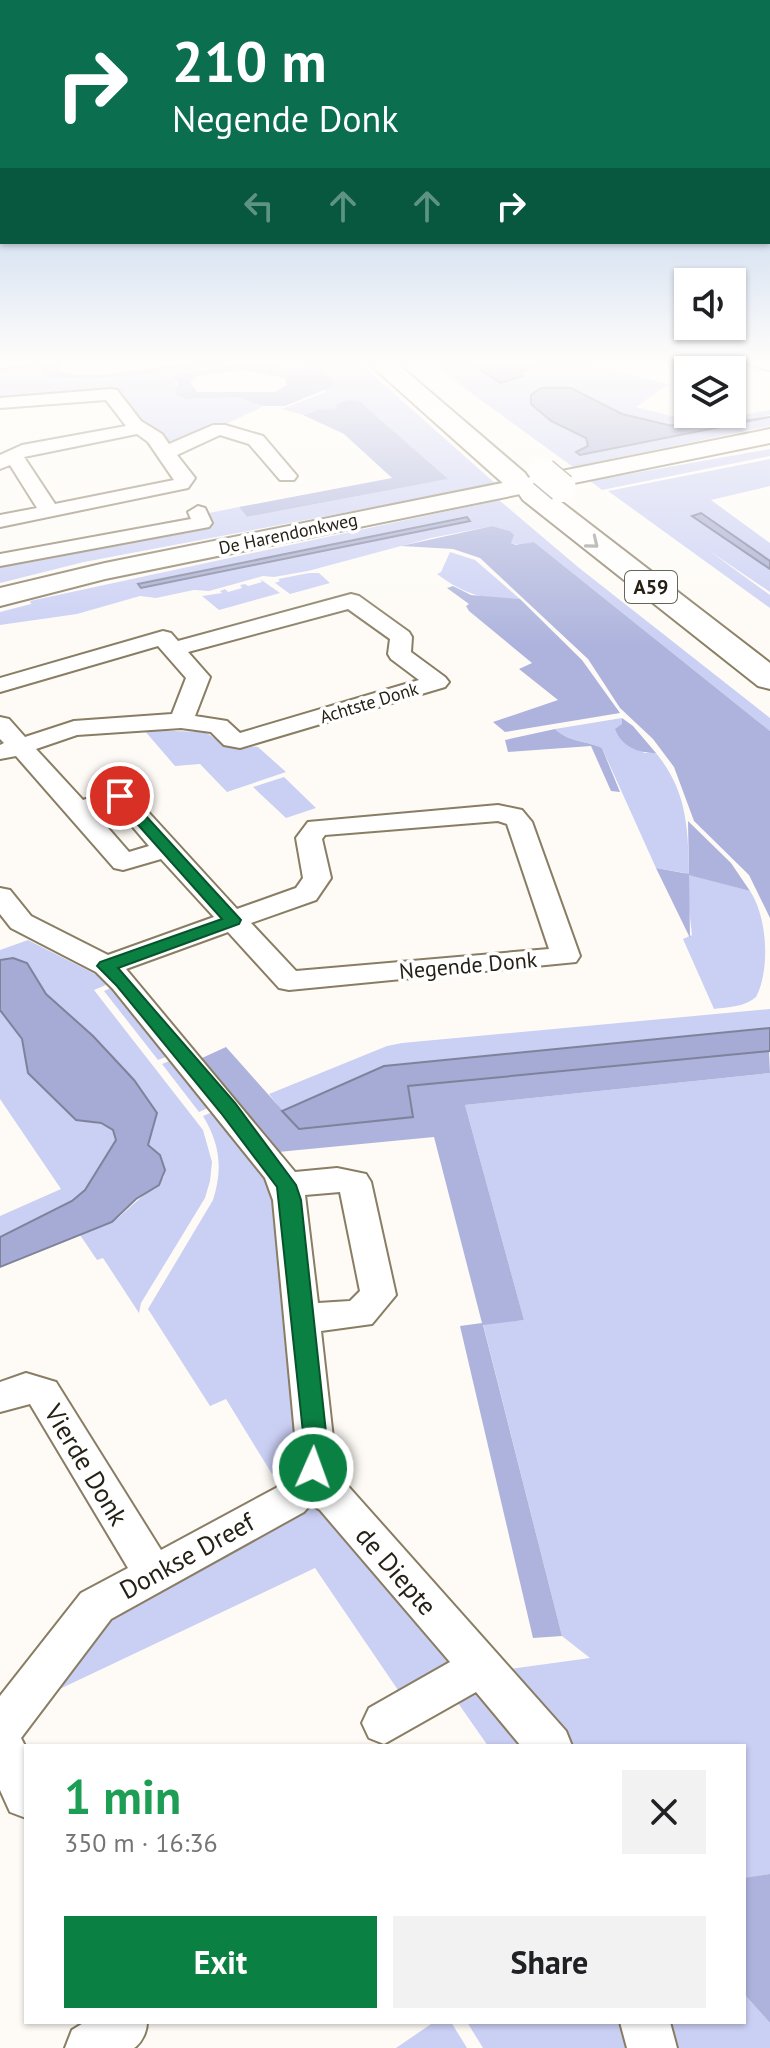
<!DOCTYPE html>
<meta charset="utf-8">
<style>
body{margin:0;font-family:"PT Sans",sans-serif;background:#f2f2f2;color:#202124;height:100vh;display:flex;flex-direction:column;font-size:30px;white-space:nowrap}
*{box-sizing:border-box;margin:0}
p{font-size:26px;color:#757577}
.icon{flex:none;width:44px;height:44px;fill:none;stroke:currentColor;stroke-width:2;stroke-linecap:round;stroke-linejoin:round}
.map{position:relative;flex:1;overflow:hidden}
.panel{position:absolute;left:24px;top:1744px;width:722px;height:280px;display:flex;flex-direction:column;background:#fff;border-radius:0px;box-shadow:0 2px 6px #0004}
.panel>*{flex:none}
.top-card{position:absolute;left:0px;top:0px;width:770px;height:244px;box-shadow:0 2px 6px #0004;background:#0b6e4f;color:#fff;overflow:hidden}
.fabs{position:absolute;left:674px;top:268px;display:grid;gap:16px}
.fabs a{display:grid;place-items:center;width:72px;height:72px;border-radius:0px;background:#fff;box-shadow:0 2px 6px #0004;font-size:40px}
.pin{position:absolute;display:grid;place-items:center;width:68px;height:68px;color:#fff;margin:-34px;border:4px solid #fff;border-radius:50%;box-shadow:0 2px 8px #0007}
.me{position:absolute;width:88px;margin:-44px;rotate:2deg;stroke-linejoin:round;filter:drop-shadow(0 0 6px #0008)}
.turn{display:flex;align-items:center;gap:28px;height:168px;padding:0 40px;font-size:36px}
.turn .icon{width:104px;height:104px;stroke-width:2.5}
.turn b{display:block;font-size:56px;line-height:68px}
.lanes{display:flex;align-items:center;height:76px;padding:0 40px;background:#0003;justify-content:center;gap:40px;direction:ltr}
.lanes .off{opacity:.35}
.round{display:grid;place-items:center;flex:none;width:84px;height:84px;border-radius:0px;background:#f2f2f2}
.overview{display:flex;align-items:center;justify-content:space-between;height:136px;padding:0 40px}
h1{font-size:48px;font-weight:700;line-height:60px;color:#1e9e55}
.cta{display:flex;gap:16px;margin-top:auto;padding:16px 40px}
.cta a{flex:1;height:92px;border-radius:0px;background:#0b8043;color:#fff;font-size:32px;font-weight:700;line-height:92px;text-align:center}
.cta a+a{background:#f2f2f2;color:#202124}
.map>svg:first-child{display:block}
.green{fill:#cacff4}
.forest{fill:#adb3dd;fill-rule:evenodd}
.water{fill:#a5abd4;stroke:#7f829b;stroke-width:2}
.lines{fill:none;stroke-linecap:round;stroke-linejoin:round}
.minor-casing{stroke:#897d63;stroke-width:4}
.major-casing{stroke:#897d63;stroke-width:4}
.highway-casing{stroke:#897d63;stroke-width:4}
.minor{fill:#fff;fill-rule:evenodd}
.major{fill:#fff;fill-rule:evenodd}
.highway{fill:#fff;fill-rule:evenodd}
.highway-bridge-casing{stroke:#897d63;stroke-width:31;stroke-linecap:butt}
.highway-bridge{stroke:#fff;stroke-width:28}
.oneway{stroke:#9d9b96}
.route{fill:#0b8043;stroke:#07532c;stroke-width:2}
.labels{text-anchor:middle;stroke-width:7;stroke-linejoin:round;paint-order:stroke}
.far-street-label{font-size:18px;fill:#262116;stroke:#fff}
.shield{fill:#fff;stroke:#67645c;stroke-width:2}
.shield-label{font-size:20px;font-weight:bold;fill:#262116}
.street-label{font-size:22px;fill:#262116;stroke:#fff}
.near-street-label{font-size:26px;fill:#262116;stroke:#fff}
</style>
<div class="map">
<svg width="770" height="2048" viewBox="0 0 770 2048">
<rect width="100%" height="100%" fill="#fefbf6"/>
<path class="green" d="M33,360H52L67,379L156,372L208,360H356L496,484L84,562L0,583V559L96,547L90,537L239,507L247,517L447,479L359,401L333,410L312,411L303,415L282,409L326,392L311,368L240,362L174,376L179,397H235L264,406L173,449L156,428L142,423L112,388L0,401V365Z
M426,360H467L500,383L522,377L520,374L537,362L532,360L549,363L590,360L587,363L668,384L636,407L699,423L770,410V415C719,425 670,434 620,413C607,408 595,398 582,392L552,421L586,438L588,446L580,455L770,417V426L573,467Z
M770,449V456L602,490L590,481Z
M770,459V486L711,500L770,543V561L701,513L692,516L770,569V592L708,550L770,595V608L608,491Z
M499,500L578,567L770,718V731L534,542L522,546L511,543L510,531L492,526L431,538L308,571L274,577L263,576L209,591L194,590L156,598L140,596L77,614L0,625V612L31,604L30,601Z
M450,552L475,560L520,599C483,599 467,596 437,574L441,572Z
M309,573H319L330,583L290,594L275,583L280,581L278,579Z
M260,579L280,593L219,610L202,596L222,593L220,591L225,589L228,592L242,588L240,585L245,584L248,586L262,582Z
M622,718V724L644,753H656C687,791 688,827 689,874L750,891C768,918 770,971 756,997C745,1007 728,1007 714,1009L683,939L692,935L685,873L656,868L602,748C585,740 570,743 555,729Z
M144,730L205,732L221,742L258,747L286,772L227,792L200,764L175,766Z
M284,777L316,808L286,818L253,787Z
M28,940L99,976L106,985L94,990L203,1130L212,1162L210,1181L205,1198L141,1303L139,1313L103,1258L97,1260L80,1235L118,1218L164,1177C166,1162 159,1154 148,1145L157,1112L134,1080L93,1036L46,994L27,963L0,960V950Z
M116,986L171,1055L158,1060L104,991Z
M770,1009V1028L384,1066L282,1111L269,1094L387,1046L402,1043Z
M0,1010L22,1039L28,1073L76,1120L101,1124L113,1130L116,1140L85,1190L72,1201L0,1237V1216L61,1189L0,1099Z
M174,1059L212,1106L199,1112L162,1064Z
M770,1073V1874L744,1879V1746H561L495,1671L590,1658L562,1636L483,1324L524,1320L465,1105Z
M215,1111L274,1187L303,1447L286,1486L275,1473L272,1474L226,1399L210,1406L148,1309L213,1200C223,1169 220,1144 203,1116Z
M309,1505L319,1509L463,1669L400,1693L315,1568L47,1695L116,1612Z
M482,1684L543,1746H488L451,1693Z
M744,1994L770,2023V2048H662L653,2022H744Z
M434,2022H451L467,2048H396Z
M467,2022H635L628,2048H483Z"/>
<path class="forest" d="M39,360H72L57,368C79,388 176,360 208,361C155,376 100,379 45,378Z
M252,361L286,368L317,369L331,378L334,386L285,406H264L235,397L186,399L176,395L175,387L178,385L174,376ZM243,370L285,378L287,385L275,392H197L190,382L197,376Z
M348,400L359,401L448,479L247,517L239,507L392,478L344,434L303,415L317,410L337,409L336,405Z
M492,526L510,531L514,535L511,543L516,545L534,542L770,731V918L749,875L694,821L674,767L653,739L620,708L588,659L480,558L453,549L401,546Z
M453,586L471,595L520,599L582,660L620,713L505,732L493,722L558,700L519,669L532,663L469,611L466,606L469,604L447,588Z
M622,718L633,726L656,753C638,753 622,747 615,729L622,724Z
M555,729C570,743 585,740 602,748L620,792L611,791L591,746L508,752L505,740Z
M688,821L731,863L750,891L689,875L690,938L656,868L689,874Z
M226,1047L299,1129L413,1117L408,1086L769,1051L770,1073L465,1105L524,1320L483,1325L562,1636L533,1638L460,1326L482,1323L434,1137L278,1152L202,1058Z
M770,1874V2023L744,1994V1878Z"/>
<path class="water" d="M467,360H532L537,362L521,373L523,376L500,383Z
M541,388H571L622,414L668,425L699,427L770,417L580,455L576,452L588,446L586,438L551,421L531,404V395Z
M701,513L770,561V569L692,516Z
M467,517L470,521L141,588L138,584Z
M13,958L27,963L46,994L93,1036L134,1080L157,1113L148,1145L160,1155L165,1170L159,1185L136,1199L112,1222L0,1267V1237L72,1201L85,1190L116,1140L113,1130L101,1123L76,1120L28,1073L22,1039L0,1010V960Z
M770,1028V1051L408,1086L413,1117L299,1129L282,1111L384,1066Z"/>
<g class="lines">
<g class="minor-casing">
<path id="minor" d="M0,360H31L29,364L0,369Z
M745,360H770V370L747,364Z
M111,389L117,390L141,421L162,434L169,444L213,425H225L263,436L297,476L294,480H280L249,444L220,435L177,455L195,478L188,488L0,527V515L37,508L10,465L0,469V455L22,445L126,426L106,400L0,408V398ZM137,434L148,442L174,480L55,504L24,457Z
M198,506L205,508L212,523L209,527L0,566V554L191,519L188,512Z
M351,594L359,596L409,632L412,637L411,652L445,677L449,682L445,687L240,748L224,745L211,732L181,728L77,735L36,749L83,800L120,788L129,791L237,909L296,888L303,878L296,838L308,822L498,805L522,810L532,822L580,956L576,962L289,990L279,988L228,932L126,969L295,1172L337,1168L366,1174L371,1182L396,1295L372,1324L321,1331L335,1456L330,1474L348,1486L566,1731L572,1746H521L476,1692L384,1744L369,1738L362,1723L369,1708L450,1662L320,1510L311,1504L304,1512L111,1619L21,1738L26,1748V1818L10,1812L0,1790V1696L81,1593L128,1568L30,1404L0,1412V1382L26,1373L56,1382L161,1550L276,1488L291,1472L297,1456L273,1200L265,1178L113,989L96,972L11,928L0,914V888L10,890L31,916L108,955L214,917L161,859L123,870L114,868L16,756L0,759V745L4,743L0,739V717L9,719L25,737L74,721L172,714L186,678L158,646L0,692V678L163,631L171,633L178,641ZM348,609L390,639L388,654L391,659L419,680L240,733L227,721L195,716L210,677L188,652ZM115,806L149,846L129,852L95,813ZM498,821L507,824L549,949L296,971L251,923L316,900L331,878L322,839L325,835ZM340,1192L360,1291L350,1301L318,1303L305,1195Z
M85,2022H147C147,2031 142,2043 134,2048H65L72,2030Z
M620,2022H670L677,2048H627Z"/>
</g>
<g class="major-casing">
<path id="major" d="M770,429V443L105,579L0,606V588L105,563Z"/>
</g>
<g class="highway-casing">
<path id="highway" d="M365,360H393L525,473L529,479L525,485L515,487L505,485Z
M533,485L543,488L770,663V689L758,686L523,500L519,494L523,488Z"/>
</g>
<use href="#minor" class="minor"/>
<use href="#major" class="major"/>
<use href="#highway" class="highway"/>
<g class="highway-bridge-casing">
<path id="highway-bridge" d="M543,472L562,488"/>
</g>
<use href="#highway-bridge" class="highway-bridge"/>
</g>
<defs><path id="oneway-chevron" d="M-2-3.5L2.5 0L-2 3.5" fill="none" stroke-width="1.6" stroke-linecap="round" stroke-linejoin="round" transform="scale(2)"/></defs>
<use class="oneway" href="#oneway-chevron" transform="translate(593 543) rotate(39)"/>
<linearGradient id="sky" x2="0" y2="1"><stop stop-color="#8db0e0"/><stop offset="0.56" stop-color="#fffdfb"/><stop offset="1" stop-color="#fffdfb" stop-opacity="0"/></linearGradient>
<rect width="770" height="647" fill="url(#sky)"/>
<path class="route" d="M120,791L125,793L241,920L239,924L118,968L235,1103L296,1185L301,1200L327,1442L321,1475L313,1478L305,1475L301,1468L304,1442L277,1187L221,1113L117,986L97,966L100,962L222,919L115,799L112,796Z"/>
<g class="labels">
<g class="far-street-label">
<text transform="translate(288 534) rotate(-12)" y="6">De Harendonkweg</text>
<text transform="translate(369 703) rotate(-17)" y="6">Achtste Donk</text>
</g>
<rect class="shield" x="625" y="571" width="52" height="32" rx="6"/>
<g class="shield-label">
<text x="651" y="594">A59</text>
</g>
<g class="street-label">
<text transform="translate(468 965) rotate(-5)" y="8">Negende Donk</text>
</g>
<g class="near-street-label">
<text transform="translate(86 1465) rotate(59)" y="9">Vierde Donk</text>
<text transform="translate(187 1556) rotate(-29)" y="9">Donkse Dreef</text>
<text transform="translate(396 1571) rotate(49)" y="9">de Diepte</text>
</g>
</g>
</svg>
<div class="fabs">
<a><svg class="icon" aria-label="sound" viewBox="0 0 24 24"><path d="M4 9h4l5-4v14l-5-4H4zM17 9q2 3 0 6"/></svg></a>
<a><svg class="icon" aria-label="layers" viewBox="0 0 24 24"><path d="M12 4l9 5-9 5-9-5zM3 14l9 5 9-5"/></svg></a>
</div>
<div class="pin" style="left:120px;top:796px;background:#d93025"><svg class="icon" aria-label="arrive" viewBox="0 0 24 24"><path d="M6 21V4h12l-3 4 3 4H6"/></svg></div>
<svg class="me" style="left:313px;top:1468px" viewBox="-20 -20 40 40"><circle r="17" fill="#0b8043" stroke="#fff" stroke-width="3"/><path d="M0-11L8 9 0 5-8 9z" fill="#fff"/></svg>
<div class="top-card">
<div class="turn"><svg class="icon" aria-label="right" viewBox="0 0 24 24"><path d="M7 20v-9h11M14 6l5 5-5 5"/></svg><div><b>210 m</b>Negende Donk</div></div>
<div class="lanes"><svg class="icon off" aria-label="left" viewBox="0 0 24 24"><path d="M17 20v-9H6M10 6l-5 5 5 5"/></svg><svg class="icon off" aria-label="ahead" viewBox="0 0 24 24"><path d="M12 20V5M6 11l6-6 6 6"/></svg><svg class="icon off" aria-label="ahead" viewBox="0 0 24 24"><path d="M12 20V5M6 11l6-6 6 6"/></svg><svg class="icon" aria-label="right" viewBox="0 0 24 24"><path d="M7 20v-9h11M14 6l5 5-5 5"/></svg></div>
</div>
<section class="panel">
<div class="overview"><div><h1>1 min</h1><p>350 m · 16:36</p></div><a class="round"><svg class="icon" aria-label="close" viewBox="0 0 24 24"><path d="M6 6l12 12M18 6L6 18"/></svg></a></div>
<div class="cta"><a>Exit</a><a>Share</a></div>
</section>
</div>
